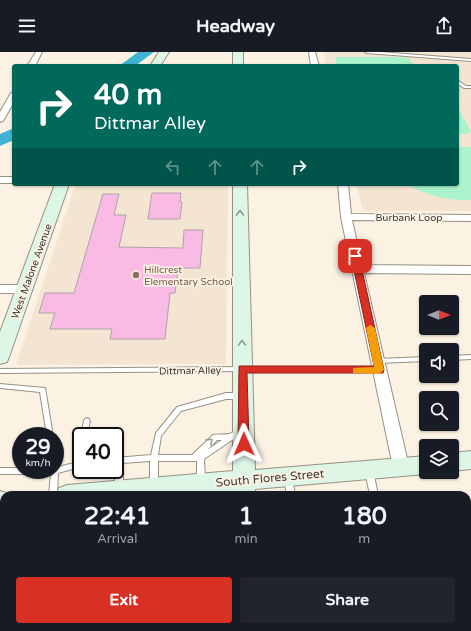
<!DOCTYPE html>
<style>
body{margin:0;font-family:"Varela Round",sans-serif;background:#20242c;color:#f1f3f6;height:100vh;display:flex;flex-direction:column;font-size:15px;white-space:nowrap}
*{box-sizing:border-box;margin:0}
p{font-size:13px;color:#9ea1a6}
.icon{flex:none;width:22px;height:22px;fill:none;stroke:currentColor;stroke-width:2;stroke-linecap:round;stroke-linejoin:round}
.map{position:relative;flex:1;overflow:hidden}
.panel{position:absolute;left:0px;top:439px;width:471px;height:140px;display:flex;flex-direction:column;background:#171b24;border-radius:12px 12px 0 0;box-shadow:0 1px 3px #0004}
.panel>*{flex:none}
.hud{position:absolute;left:12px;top:12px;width:447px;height:122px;border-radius:4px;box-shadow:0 1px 3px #0004;background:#00695c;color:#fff;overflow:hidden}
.needle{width:26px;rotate:90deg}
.tools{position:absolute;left:419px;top:243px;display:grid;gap:8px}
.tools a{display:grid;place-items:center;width:40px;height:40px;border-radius:4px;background:#171b24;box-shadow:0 1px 3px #0004;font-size:20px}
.speed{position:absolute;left:12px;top:375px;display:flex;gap:8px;font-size:20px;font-weight:700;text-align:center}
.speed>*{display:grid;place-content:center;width:52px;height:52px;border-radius:50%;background:#171b24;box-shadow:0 1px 3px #0004;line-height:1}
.speed small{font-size:10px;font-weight:400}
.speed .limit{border:2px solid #111;border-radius:6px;background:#fff;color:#111}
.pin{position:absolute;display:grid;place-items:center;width:34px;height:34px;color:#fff;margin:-17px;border-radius:8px;box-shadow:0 2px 6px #0006}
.me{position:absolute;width:44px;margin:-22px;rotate:359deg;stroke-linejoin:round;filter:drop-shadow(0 0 3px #0008)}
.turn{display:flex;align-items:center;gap:14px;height:84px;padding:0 16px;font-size:18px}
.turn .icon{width:52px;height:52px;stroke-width:2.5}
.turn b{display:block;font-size:28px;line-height:34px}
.lanes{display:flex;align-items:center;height:38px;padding:0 16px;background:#0003;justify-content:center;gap:20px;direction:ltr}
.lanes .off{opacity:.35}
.eta{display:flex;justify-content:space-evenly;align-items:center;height:68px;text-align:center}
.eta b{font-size:24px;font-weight:700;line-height:28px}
.primary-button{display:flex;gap:8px;margin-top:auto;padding:8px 16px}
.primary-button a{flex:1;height:46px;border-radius:4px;background:#d93025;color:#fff;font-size:16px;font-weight:700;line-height:46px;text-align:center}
.primary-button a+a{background:#20242c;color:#f1f3f6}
header{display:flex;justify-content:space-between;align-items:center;height:52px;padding:0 16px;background:#171b24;font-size:18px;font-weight:700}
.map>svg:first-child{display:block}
.built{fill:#f3e5d1}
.green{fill:#abf3cb}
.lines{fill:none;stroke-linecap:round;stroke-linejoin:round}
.river{fill:#3fb5d3;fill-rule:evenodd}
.building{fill:#f9bbe4;stroke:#b0a1aa}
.lane-casing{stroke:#989083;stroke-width:2}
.street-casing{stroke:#989083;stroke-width:2}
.secondary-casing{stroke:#989083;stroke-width:2}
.lane{fill:#fff;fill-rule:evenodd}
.street{fill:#fff;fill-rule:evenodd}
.secondary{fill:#ddf6e5;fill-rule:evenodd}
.oneway{stroke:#8e988d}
.oneway2{stroke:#9e9d9a}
.route{fill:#d93025;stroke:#8d1f18}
.slow{fill:#f59e0b}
.education-dot{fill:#8d6e63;stroke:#fcf2e4;stroke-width:1.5}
.labels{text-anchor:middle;stroke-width:3.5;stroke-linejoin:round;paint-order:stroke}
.street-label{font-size:10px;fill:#3e3b35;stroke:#fcf2e4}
.education-label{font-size:10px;fill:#785e54;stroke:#fcf2e4;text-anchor:start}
.near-street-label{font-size:12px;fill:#3e3b35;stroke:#fcf2e4}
</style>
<header><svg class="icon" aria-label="menu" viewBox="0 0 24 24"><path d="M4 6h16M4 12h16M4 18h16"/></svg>Headway<svg class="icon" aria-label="share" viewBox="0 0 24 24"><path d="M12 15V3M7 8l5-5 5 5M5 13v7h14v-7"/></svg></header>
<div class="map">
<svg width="471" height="579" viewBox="0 0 471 579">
<rect width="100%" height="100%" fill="#fcf2e4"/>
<path class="built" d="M323,0H471V159H366L363,157L356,132H457V14H326Z
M75,134H228L226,312L16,313Z"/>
<path class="green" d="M336,5H404L410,7L414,14H336Z
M457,54L471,80L466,82H457Z
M457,95H471V148C450,149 425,144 407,132H457Z"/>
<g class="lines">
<path class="river" d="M138,0H154L135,14H119Z
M14,76V88L0,94V82Z"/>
</g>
<path class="building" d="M152,141H181L180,150H182L180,167H148Z
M103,142H119L114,163H126L119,195L183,196L184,178H203L200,216H178L175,241H170L165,287H110L112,277H50L55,261H39L45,241H74Z"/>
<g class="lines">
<g class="lane-casing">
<path id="lane" d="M365,0H380L471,7V9L367,1Z
M457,28L466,34H471V36H464L457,31Z
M471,303V307L452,308V304Z
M426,305V309L378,311H376L375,309L376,307H378Z
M242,315L379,316H381L382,318L381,320H379L242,319L0,321V317Z
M0,332L45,336L53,384H47L40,340L0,336Z
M226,341H241L243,342L244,344L243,346L241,347H226L181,359L161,384L158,403H192L213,383C218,382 224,383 229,382C234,381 236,377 241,378L242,380L241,382L204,407L205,428L204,430L201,431L198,430L197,428V409H158V434L157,436L154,437L151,436L150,434V409L123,411V437L122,439L119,440L116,439L115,437V406L151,403L156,381L177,355ZM217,388H222L207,398Z
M87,366L89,367L90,369L87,384H81V385V384L84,369L85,367Z
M81,393V411L80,415L58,421L57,443H49L51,422H0V416H21V418H55V413L58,415L74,411L77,396L79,394Z
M369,416L372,417L373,419L378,443H370L365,419L366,417Z
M288,423L291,424L292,426L295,443H287L284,426L285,424Z"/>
</g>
<g class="street-casing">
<path id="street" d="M36,0H42L35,14H27Z
M309,0H315L319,14H311Z
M11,41H14V50L3,69L0,70V60Z
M0,125H14V131H0Z
M338,132H348L351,162L471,163V169L352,168L362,213L471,214V222L364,221L409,415L407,420L401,422L395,420L393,415L341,165Z
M0,233H25L31,237L25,241H0Z"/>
</g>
<g class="secondary-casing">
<path id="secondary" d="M159,0H169L160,14H150Z
M233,0H243V14H233Z
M55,132H69L9,305L7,310L0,312V280Z
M233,132H247L255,418L426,404V420H432L426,422L255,437V443H233V439L184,443H56L59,436L67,433L233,419Z
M471,399V417L452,419V401Z
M0,439L13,443H4V459H0Z
M232,575H258V579H232Z"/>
</g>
<use href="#lane" class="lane"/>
<use href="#street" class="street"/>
<use href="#secondary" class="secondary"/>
</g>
<defs><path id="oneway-chevron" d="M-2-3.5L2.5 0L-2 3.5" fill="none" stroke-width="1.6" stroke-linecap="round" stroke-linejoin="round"/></defs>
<g class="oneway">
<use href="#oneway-chevron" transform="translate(240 161) rotate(-91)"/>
<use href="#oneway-chevron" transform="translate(242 291) rotate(-91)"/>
</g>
<use class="oneway2" href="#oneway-chevron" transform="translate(210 389) rotate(-44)"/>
<path class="route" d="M352,202L359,204L384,318L383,321H247L249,392L247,395H240L238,392L239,314H374L351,204Z"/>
<path class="slow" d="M370,273L375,276L384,318L379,322L353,321V316L374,315L366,276Z"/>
<circle class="education-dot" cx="136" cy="223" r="4"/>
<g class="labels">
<g class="street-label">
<text x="409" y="169">Burbank Loop</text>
<text transform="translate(31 219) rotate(-70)" y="4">West Malone Avenue</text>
<text transform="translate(190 318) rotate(-1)" y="4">Dittmar Alley</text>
</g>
<g class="education-label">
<text x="144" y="221">Hillcrest<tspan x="144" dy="12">Elementary School</tspan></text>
</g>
<g class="near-street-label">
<text transform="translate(270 426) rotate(-5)" y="4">South Flores Street</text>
</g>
</g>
</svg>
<div class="tools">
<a><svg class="needle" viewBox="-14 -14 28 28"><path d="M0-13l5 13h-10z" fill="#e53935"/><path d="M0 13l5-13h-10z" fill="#9ea1a6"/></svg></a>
<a><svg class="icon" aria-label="sound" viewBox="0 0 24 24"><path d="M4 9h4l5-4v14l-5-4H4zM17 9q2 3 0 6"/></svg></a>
<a><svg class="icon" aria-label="search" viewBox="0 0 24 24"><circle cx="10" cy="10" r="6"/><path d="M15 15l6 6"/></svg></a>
<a><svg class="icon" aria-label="layers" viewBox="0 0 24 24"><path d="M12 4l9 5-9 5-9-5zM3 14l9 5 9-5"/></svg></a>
</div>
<div class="speed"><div>29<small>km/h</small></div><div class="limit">40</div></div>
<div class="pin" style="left:355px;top:204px;background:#d93025"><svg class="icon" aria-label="arrive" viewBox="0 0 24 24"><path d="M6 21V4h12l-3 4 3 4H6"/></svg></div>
<svg class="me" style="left:244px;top:392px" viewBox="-20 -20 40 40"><path d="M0-17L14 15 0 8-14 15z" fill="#d93025" stroke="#fff" stroke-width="4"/></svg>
<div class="hud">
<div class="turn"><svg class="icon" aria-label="right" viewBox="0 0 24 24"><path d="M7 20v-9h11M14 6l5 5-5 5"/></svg><div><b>40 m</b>Dittmar Alley</div></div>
<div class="lanes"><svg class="icon off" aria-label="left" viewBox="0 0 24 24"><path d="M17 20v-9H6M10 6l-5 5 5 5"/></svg><svg class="icon off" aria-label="ahead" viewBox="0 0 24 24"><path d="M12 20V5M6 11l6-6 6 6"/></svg><svg class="icon off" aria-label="ahead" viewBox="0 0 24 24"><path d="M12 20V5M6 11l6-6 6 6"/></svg><svg class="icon" aria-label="right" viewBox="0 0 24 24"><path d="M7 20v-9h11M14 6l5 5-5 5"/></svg></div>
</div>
<section class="panel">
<div class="eta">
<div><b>22:41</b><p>Arrival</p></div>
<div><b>1</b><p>min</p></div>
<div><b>180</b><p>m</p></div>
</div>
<div class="primary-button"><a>Exit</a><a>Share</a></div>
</section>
</div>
